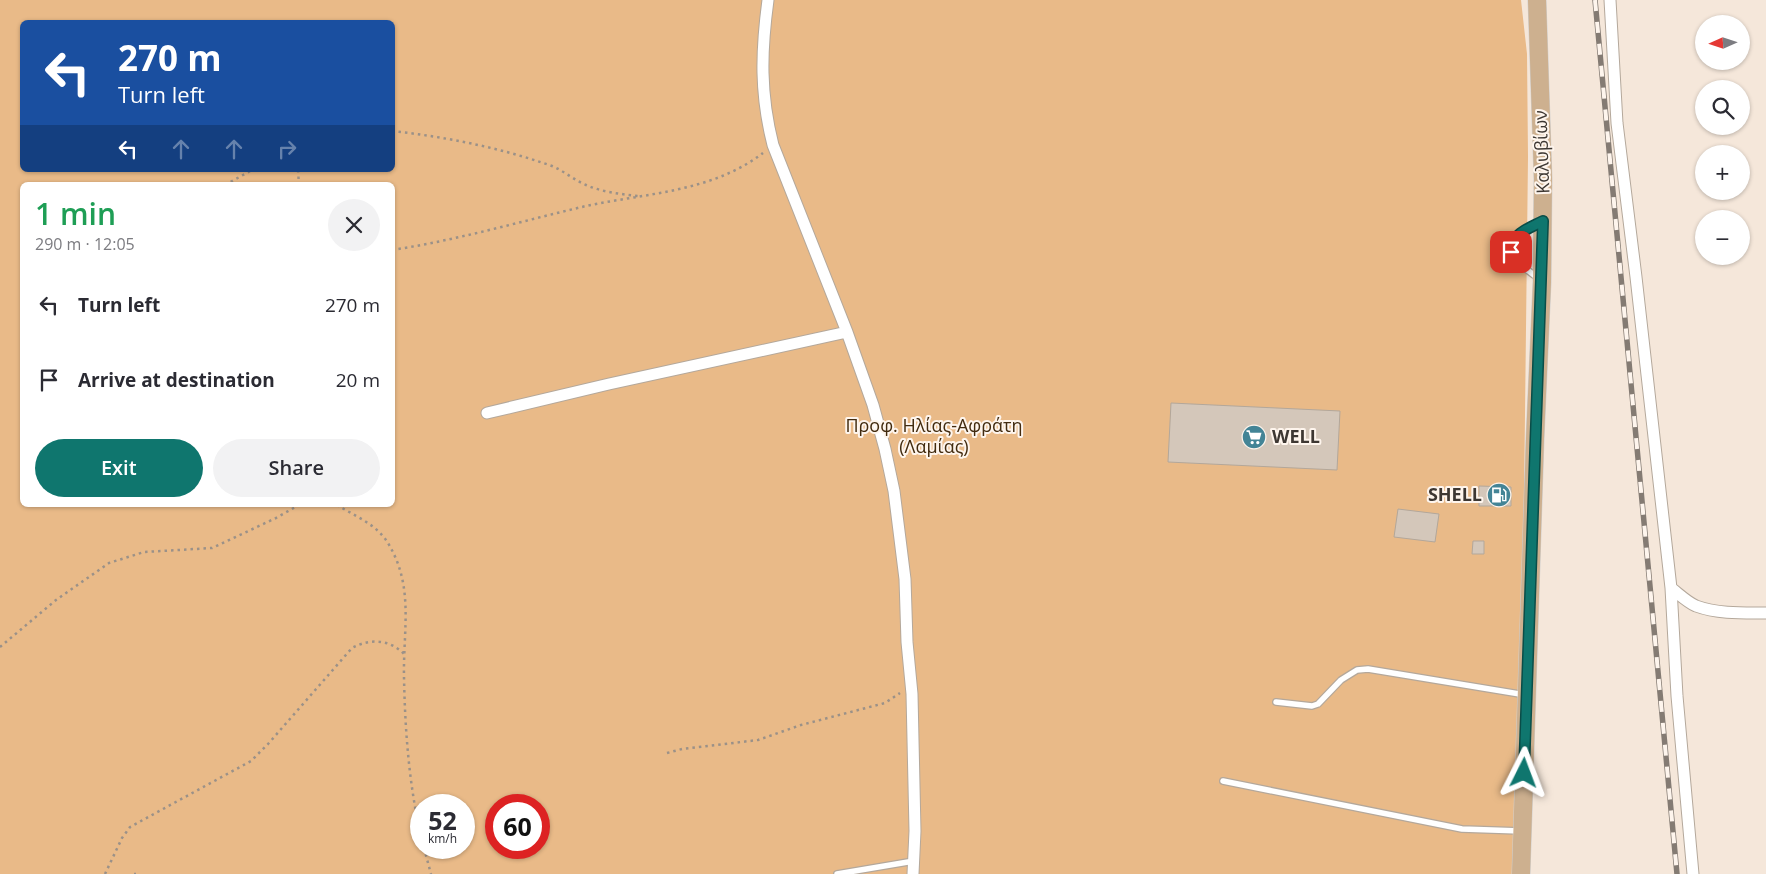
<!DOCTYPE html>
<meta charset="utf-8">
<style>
body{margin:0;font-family:"Open Sans",sans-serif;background:#f2f2f3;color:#2b2b33;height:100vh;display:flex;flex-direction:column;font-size:19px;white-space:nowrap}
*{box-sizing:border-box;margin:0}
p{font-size:16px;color:#7c7c81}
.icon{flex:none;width:28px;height:28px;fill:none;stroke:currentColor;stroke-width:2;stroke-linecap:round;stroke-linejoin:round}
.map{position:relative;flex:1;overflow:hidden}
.sheet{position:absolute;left:20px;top:182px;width:375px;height:325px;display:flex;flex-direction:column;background:#fff;border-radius:8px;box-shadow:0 1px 4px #0004}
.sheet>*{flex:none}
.guide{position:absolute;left:20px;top:20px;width:375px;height:152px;border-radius:8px;box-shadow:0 1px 4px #0004;background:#1a4fa0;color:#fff;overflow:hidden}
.needle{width:32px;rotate:267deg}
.tools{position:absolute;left:1695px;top:15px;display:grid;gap:10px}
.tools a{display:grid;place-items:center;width:55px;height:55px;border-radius:50%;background:#fff;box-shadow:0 1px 4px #0004;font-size:25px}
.speed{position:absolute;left:410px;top:794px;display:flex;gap:10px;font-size:25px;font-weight:700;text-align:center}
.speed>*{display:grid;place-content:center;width:65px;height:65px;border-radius:50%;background:#fff;box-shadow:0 1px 4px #0004;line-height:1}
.speed small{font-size:12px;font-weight:400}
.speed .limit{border:8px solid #d22;background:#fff;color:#111}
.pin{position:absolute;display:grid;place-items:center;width:42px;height:42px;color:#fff;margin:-21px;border-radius:10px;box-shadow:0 2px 8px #0006}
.me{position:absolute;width:55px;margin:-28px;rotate:3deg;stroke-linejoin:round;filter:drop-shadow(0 0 4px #0008)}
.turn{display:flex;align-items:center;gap:18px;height:105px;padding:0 15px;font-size:22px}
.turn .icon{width:65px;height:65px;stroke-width:2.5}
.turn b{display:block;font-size:35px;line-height:42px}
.lanes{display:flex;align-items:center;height:48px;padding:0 15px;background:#0003;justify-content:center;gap:25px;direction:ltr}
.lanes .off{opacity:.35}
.round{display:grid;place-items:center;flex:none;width:52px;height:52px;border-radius:26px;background:#f2f2f3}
.headline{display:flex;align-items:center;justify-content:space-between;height:85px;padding:0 15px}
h1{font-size:30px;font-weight:600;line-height:38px;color:#1e9e55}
.primary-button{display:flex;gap:10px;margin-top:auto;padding:10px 15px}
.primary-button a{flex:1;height:58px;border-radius:30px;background:#0f766e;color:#fff;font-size:20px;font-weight:600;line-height:58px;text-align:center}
.primary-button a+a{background:#f2f2f3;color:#2b2b33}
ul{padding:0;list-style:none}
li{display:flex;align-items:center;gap:15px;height:75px;padding:0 15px}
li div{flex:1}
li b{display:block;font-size:19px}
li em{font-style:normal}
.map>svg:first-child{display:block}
.green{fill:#e9ba88;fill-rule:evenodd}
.building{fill:#d4c7ba;stroke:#b3a79a}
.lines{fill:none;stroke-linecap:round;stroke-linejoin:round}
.lane-casing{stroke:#b4a89b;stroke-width:8}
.street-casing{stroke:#b4a89b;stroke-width:13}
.primary-casing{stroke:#d0cfce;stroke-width:19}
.path{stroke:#9b9188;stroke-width:2.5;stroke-dasharray:2.5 4;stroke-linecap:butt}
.lane{stroke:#fff;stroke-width:5.5}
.street{stroke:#fff;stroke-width:11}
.primary{stroke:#cdb08f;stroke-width:18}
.rail-casing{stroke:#847b73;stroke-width:5.5}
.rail{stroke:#fef5ed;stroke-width:4;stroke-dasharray:11;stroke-linecap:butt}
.route-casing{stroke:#0a4d48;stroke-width:12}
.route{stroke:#0f766e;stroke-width:9}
.labels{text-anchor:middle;stroke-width:4;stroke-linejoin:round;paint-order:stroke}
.street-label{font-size:18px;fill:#3d3732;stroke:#fef5ed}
.park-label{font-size:18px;fill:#422b0f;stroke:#fef5ed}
.poi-label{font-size:18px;font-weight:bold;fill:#3d3732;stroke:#fef5ed;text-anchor:start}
</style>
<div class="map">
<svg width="1766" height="874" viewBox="0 0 1766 874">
<rect width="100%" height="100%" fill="#f5e7da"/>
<path class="green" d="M0,0H1521L1527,54L1528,157L1523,586L1512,874H0ZM22,22H392V170H22ZM22,185H392V505H22ZM421,805H464V848H421ZM496,805H539V848H496Z"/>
<path class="building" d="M1171,403L1340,411L1337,470L1168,462Z
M1479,486L1511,487V506H1479Z
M1398,509L1439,514L1435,542L1394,537Z
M1473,541H1484V554H1472Z"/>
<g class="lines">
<g class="lane-casing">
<path id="lane" d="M1538,278C1527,269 1499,254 1515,236C1521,230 1532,227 1539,223
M1276,702L1312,706L1318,704L1341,680L1357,670L1368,669L1526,695
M1223,781L1462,829L1521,831
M837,874L914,861"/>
</g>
<g class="street-casing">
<path id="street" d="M768,0C761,52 760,94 773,145L847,332L873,405L885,449L894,491L905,579L907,642L912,694L915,831L913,874
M1610,0L1617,123L1636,277L1671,588L1677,696L1693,874
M487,413L609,384L847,332
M1671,588C1679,594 1687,602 1696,606C1718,614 1743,613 1766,613"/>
</g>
<g class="primary-casing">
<path id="primary" d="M1521,874L1535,439L1542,282L1543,179L1537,0"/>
</g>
<path class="path" d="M392,131C447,137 501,148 552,166C564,171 574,180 586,185C602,192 620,194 638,196
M298,170L299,185
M225,185L252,170
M392,250C458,240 522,221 586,206C647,193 712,192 763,153
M337,505C353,515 374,523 386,540C415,584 403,629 404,677C405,730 409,785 421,836
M0,647L56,600L109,563L144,552L212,548L276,518L299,505
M667,753L682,749L758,740L801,725L885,703L900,693
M424,848L431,874
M105,874L122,838L130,827L251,761L268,744L352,648C370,638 390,639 405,655
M134,874H136"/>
<use href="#lane" class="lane"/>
<use href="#street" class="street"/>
<use href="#primary" class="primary"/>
<g class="rail-casing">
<path id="rail" d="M1595,0L1677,874"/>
</g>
<use href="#rail" class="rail"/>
</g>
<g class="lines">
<g class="route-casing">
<path id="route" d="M1511,252C1512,233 1528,229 1543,221L1524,773"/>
</g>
<use href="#route" class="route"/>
</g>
<defs>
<g id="supermarket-disc" transform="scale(1.25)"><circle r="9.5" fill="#438496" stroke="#fef5ed"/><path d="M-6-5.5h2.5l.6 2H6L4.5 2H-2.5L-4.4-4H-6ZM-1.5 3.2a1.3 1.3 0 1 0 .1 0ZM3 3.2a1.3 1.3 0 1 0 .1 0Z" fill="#fff"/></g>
<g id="fuel-disc" transform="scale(1.25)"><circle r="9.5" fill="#438496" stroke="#fef5ed"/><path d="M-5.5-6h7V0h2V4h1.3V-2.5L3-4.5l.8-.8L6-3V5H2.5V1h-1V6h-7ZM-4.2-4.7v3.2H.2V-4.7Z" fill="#fff"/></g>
</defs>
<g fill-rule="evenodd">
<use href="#supermarket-disc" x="1254" y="437"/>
<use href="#fuel-disc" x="1499" y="495"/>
</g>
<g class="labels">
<g class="street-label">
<text transform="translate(1542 152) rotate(-92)" y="6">Καλυβίων</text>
</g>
<g class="park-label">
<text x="934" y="432">Προφ. Ηλίας-Αφράτη<tspan x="934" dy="21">(Λαμίας)</tspan></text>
</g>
<g class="poi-label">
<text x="1272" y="443">WELL</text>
<text x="1482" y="501" text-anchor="end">SHELL</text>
</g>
</g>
</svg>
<div class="tools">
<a><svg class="needle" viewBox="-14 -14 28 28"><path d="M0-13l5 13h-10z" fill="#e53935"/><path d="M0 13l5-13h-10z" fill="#7c7c81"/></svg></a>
<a><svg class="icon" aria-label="search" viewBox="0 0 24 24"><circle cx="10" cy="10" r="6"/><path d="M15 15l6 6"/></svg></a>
<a>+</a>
<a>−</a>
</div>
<div class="speed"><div>52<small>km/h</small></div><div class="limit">60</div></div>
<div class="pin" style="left:1511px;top:252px;background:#d93025"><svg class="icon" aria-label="arrive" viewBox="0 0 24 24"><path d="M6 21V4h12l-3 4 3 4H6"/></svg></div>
<svg class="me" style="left:1524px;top:773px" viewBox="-20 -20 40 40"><path d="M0-17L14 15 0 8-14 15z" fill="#0f766e" stroke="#fff" stroke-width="4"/></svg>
<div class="guide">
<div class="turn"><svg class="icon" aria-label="left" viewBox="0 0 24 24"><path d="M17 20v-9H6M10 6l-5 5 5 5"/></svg><div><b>270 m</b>Turn left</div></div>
<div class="lanes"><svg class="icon" aria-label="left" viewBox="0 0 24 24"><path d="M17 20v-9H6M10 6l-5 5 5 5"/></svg><svg class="icon off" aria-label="ahead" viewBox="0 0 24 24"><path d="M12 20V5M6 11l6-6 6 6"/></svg><svg class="icon off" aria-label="ahead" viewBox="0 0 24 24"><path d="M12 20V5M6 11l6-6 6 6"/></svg><svg class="icon off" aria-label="right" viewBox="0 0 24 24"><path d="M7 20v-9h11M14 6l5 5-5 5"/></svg></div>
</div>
<section class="sheet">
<div class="headline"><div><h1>1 min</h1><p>290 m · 12:05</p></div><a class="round"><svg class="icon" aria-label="close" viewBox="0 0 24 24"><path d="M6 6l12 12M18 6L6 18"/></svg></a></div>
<ul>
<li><svg class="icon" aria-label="left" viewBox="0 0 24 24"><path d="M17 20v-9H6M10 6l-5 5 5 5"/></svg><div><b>Turn left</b></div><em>270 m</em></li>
<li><svg class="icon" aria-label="arrive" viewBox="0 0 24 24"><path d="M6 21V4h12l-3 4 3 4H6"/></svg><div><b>Arrive at destination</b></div><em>20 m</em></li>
</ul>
<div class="primary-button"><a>Exit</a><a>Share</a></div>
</section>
</div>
